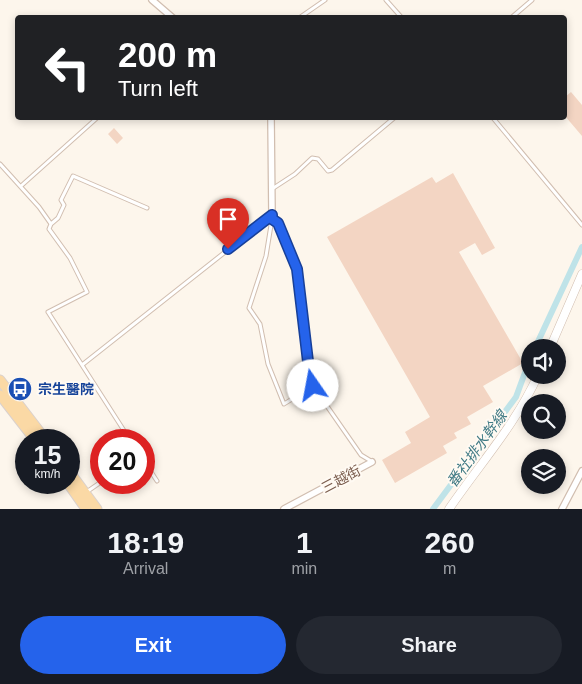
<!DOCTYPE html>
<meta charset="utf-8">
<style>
body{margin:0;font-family:Helvetica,"Noto Sans TC",sans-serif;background:#242831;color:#f1f3f6;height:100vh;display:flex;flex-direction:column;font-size:19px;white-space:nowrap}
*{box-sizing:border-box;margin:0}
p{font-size:16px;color:#9ea1a6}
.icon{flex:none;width:28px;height:28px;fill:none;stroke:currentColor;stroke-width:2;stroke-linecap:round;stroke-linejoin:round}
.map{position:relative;height:509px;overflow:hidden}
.panel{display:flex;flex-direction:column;background:#171b24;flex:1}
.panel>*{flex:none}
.top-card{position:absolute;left:15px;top:15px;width:552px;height:105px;border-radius:5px;box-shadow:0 2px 8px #0003;background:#202124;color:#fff;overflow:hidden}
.fabs{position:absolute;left:521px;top:339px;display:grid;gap:10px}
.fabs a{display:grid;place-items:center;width:45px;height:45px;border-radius:50%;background:#171b24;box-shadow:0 2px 8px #0003;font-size:25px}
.speed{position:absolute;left:15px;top:429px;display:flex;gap:10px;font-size:25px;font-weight:700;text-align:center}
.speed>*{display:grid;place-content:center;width:65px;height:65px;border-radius:50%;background:#171b24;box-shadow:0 2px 8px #0003;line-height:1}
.speed small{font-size:12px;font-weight:400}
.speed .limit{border:8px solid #d22;background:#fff;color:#111}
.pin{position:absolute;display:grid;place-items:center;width:42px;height:42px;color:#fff;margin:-51px -21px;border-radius:50% 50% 50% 0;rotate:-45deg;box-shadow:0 0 5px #0007}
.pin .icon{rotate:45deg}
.me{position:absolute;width:55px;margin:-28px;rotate:348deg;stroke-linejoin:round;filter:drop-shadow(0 0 4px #0008)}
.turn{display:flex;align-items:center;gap:18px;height:105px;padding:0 20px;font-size:22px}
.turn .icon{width:65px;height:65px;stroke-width:2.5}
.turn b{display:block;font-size:35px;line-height:42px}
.eta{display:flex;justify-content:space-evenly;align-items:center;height:85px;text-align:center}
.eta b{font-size:30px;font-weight:800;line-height:35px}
.button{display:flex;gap:10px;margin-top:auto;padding:10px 20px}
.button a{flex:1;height:58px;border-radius:30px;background:#2563eb;color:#fff;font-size:20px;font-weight:800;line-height:58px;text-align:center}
.button a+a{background:#242831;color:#f1f3f6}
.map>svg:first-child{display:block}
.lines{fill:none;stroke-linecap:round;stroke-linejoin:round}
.canal{stroke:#bfe3e8;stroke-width:6}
.building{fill:#f3d5c3}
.service-casing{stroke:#d1beb0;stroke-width:5}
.minor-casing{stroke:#d1beb0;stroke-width:8}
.tertiary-casing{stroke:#d1beb0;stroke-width:9}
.primary-casing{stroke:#dad1cd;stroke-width:11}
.service{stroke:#fff;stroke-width:3}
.minor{stroke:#fff;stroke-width:5.5}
.tertiary{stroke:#fff;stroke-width:8}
.primary{stroke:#fbd9a5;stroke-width:9}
.route-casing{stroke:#184099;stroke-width:12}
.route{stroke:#2563eb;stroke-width:9}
.labels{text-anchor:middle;stroke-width:4;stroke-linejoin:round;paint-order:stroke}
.transit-label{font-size:14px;font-weight:bold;fill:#164399;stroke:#fffaf3;text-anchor:start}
.street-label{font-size:14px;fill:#7a5c4d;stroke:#fffaf3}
.water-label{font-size:15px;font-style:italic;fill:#437c86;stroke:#fffaf3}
</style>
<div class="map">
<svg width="582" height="509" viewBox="0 0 582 509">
<rect width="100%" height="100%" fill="#fdf6ec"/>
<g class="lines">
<path class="canal" d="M535,348L582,247
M433,509L516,397L530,359"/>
</g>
<path class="building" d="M571,92L582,105V136L565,116V97Z
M114,128L123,138L117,144L108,134Z
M453,173L495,248L482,255L475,243L459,252L523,363L483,386L493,402L467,417L471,424L454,433L457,438L443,446L447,453L395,483L382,460L411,443L405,432L430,417L327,237L432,177L436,183Z"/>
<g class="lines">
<g class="service-casing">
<path id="service" d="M386,0L402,18
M299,18L325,0
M511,18L532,0
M493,118L582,225
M0,164L39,207L51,224L49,229L70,258L87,292L48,312L130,440
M21,186L97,118
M272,189L295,174L312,158L318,159L328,171L332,170L394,118
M272,219L266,256L249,308L260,324L268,364L284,404L313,386
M51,224L58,218L64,205L61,200L73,176L147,208
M82,365L272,215V219L278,223L297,269L309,370L313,386L361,455L371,461
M144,461L157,481
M85,493L101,482"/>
</g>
<g class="minor-casing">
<path id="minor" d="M152,0L173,18
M271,118L272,215
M284,509L372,462
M562,509L582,471"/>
</g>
<g class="tertiary-casing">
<path id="tertiary" d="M550,348L582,274
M449,509C479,465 516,424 538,375"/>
</g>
<g class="primary-casing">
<path id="primary" d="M0,380L46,440
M0,395L35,440
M69,471L97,509
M67,482L86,509"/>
</g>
<use href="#service" class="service"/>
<use href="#minor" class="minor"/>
<use href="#tertiary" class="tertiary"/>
<use href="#primary" class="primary"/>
</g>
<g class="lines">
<g class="route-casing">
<path id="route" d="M228,249L272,215V219L278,223L297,269L309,370L313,386"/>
</g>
<use href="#route" class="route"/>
</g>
<defs>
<g id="bus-disc" transform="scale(1.25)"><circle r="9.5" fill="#1a4fb4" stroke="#fffaf3"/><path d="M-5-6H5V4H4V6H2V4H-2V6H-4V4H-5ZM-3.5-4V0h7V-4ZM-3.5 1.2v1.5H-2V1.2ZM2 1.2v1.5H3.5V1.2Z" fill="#fff"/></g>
</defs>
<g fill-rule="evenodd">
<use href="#bus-disc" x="20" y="389"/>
</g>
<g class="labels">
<g class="transit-label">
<text x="38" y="394">宗生醫院</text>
</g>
<g class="street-label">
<text transform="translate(341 479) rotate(-28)" y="5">三越街</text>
</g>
<g class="water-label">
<text transform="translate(477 449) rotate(-54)" y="5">番社排水幹線</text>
</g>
</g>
</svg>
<div class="fabs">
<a><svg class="icon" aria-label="sound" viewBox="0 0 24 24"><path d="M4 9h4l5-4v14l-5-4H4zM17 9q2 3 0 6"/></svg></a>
<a><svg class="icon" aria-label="search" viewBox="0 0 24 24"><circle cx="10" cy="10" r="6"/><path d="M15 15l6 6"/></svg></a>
<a><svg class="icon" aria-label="layers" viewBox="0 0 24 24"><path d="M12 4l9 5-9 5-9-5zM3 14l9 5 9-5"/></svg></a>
</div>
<div class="speed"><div>15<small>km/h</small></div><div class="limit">20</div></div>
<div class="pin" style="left:228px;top:249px;background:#d93025"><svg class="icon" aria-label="arrive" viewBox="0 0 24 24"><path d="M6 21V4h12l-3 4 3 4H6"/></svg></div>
<svg class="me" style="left:313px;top:386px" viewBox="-20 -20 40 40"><circle r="19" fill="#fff"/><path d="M0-13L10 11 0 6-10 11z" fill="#2563eb"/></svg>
<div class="top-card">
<div class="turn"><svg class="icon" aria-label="left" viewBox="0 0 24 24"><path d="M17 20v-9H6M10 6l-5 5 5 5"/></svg><div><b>200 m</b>Turn left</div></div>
</div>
</div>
<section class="panel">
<div class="eta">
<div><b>18:19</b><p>Arrival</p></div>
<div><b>1</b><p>min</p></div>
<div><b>260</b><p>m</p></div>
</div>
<div class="button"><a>Exit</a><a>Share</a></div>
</section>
